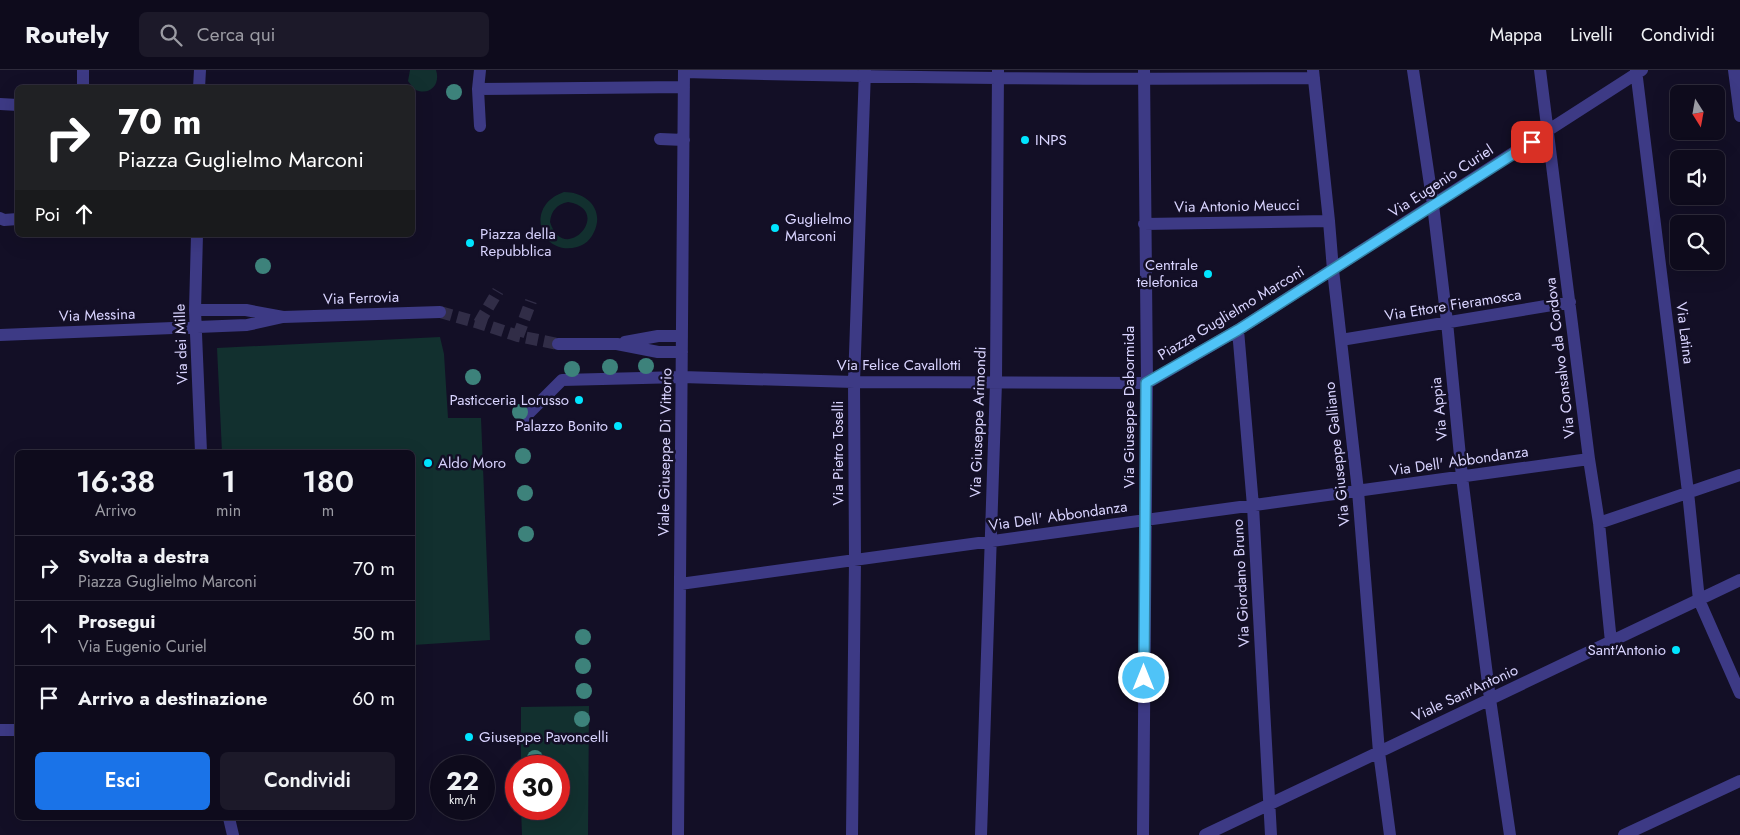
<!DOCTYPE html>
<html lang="it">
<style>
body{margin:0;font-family:Jost,sans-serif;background:#1c1929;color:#f1f3f6;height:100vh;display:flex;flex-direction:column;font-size:19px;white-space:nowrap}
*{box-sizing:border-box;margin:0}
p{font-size:16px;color:#9b9ba3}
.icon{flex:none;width:28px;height:28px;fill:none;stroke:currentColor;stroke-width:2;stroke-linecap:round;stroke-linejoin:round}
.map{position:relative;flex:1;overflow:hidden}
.panel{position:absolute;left:15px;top:380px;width:400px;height:370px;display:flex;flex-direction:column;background:#0e0b1c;border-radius:8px;box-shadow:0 5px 20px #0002,0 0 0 1px #2e2b3b}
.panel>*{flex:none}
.hud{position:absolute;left:15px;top:15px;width:400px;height:152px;border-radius:8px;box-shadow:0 5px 20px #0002,0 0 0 1px #2e2b3b;background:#202124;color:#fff;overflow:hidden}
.needle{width:32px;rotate:169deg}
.tools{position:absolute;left:1670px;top:15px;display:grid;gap:10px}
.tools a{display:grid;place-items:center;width:55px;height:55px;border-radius:8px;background:#0e0b1c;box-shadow:0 5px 20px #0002,0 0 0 1px #2e2b3b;font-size:25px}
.speed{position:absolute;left:430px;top:685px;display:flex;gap:10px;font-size:25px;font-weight:700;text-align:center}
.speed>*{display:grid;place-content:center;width:65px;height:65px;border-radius:50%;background:#0e0b1c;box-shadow:0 5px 20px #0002,0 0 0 1px #2e2b3b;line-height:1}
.speed small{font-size:12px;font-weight:400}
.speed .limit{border:8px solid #d22;background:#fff;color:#111}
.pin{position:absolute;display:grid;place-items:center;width:42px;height:42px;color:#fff;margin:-21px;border-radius:10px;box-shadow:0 2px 8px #0006}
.me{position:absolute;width:55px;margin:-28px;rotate:0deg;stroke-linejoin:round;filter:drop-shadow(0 0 4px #0008)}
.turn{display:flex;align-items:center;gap:18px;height:105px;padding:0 20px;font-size:22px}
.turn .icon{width:65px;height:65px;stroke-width:2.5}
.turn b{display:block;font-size:35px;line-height:42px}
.then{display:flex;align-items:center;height:48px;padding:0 20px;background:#0003;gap:10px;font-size:19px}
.eta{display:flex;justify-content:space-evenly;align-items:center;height:85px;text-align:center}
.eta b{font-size:30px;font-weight:600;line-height:35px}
.cta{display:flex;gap:10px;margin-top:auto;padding:10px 20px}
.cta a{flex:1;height:58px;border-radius:8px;background:#1a73e8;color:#fff;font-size:20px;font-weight:600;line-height:58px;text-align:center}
.cta a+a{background:#1c1929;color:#f1f3f6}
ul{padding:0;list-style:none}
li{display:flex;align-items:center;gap:15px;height:65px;padding:0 20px;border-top:1px solid #2e2b3b}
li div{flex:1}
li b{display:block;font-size:19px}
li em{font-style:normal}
header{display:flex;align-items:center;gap:30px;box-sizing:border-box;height:70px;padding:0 25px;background:#0e0b1c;border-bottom:1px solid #2e2b3b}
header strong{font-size:24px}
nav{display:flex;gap:28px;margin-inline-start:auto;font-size:18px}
.search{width:350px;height:45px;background:#1c1929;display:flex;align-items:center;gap:12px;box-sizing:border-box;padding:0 18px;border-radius:8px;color:#9b9ba3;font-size:19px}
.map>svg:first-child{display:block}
.green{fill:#12302f;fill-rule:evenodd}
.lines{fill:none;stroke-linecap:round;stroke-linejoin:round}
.minor-tunnel{stroke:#312d47;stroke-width:12;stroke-dasharray:12 6;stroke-linecap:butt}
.minor{stroke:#3d3a85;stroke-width:12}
.tree{fill:#3d827b}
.route-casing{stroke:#337fa1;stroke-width:12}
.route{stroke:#4fc3f7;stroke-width:9}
.poi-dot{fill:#00e5ff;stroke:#130f26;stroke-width:2}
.labels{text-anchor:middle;stroke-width:5;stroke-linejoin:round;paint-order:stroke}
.poi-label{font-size:15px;fill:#d9d4ff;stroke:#130f26;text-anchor:start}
.street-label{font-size:15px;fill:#d9d4ff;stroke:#130f26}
</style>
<header>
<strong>Routely</strong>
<div class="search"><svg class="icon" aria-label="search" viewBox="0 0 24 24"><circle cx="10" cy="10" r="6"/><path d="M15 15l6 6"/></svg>Cerca qui</div>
<nav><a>Mappa</a><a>Livelli</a><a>Condividi</a></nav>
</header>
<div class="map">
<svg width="1740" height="765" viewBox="0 0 1740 765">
<rect width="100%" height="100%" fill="#130f26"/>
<path class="green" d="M410,0H436C441,15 429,27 414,19L408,11Z
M564,122C586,122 605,139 594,162C591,169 585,175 577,177C541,187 523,136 564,122ZM568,132C615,140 564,197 550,152C551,141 557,134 568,132Z
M440,267L444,284L448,348H481L490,570L413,575L412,382H222L217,278Z
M589,636L588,765H522L521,739H559V696H521V637Z"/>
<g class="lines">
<path class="minor-tunnel" d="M440,242L479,253L518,266L558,274
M479,253L498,221
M518,266L531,231"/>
<path class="minor" d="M1313,0L1329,151L1333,200L1358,421L1379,682L1390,765
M1413,0L1433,135L1447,252L1462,407L1490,629L1510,765
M1540,0L1589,389L1599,453L1611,572
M1636,0L1688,422L1699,530L1740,623
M1734,0L1740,46
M684,2C894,8 1104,10 1314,8
M83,18V0
M199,18L200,0
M478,19L684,17
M0,34L18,35
M480,56L478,19L480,0
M660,69L684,70
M0,148L4,150L18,149
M1144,154L1329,151
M197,165L195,240L201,382
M195,240H246L283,247L440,242
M1238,260L1253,436L1271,765
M0,265L247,255L283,247
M1341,270L1570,232
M625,272L658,266H682
M558,274H617L658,282H682
M525,347L562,310L682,307L854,312L1147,313L1238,260L1642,0
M1599,453L1740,405
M680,514L1589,389
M0,660H18
M229,748L233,765
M678,765L684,0
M852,765L855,490L854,312L865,0
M981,765L996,312L998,0
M1143,765L1147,313L1144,0
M1205,765L1740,510
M1624,765L1740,711"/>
</g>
<g class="tree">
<circle cx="454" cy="22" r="8"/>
<circle cx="263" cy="196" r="8"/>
<circle cx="646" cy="296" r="8"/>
<circle cx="610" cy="297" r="8"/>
<circle cx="572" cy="299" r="8"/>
<circle cx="473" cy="307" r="8"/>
<circle cx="520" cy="342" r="8"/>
<circle cx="523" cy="386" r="8"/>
<circle cx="525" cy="423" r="8"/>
<circle cx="526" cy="464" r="8"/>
<circle cx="583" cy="567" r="8"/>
<circle cx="583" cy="596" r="8"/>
<circle cx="584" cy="621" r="8"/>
<circle cx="582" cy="649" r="8"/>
<circle cx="535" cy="688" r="8"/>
</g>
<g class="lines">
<g class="route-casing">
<path id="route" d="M1144,608L1146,313L1238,260L1532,72"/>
</g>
<use href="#route" class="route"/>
</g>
<g class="poi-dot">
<circle cx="1025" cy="70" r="5"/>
<circle cx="775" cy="158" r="5"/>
<circle cx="470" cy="173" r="5"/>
<circle cx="1208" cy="204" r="5"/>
<circle cx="579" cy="330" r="5"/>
<circle cx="618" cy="356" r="5"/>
<circle cx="428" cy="393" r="5"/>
<circle cx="1676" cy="580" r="5"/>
<circle cx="469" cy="667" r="5"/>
</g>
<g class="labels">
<g class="poi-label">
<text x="1035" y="75">INPS</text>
<text x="785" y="154">Guglielmo<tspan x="785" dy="17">Marconi</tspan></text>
<text x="480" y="169">Piazza della<tspan x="480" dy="17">Repubblica</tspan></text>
<text x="1198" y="200" text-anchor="end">Centrale<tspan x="1198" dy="17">telefonica</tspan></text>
<text x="569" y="335" text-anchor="end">Pasticceria Lorusso</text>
<text x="608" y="361" text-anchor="end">Palazzo Bonito</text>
<text x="438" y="398">Aldo Moro</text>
<text x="1666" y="585" text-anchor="end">Sant'Antonio</text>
<text x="479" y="672">Giuseppe Pavoncelli</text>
</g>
<g class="street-label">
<text transform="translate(1441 111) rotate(-33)" y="5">Via Eugenio Curiel</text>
<text transform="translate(1237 136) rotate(-1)" y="5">Via Antonio Meucci</text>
<text transform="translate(361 228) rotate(-2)" y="5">Via Ferrovia</text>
<text transform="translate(1453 235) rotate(-9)" y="5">Via Ettore Fieramosca</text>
<text transform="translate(1231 243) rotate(-31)" y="5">Piazza Guglielmo Marconi</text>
<text transform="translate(97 245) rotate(-2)" y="5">Via Messina</text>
<text transform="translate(1685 263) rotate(83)" y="5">Via Latina</text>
<text transform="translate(181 274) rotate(-92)" y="5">Via dei Mille</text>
<text transform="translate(1560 288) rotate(-97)" y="5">Via Consalvo da Cordova</text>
<text x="899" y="300">Via Felice Cavallotti</text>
<text transform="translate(1129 337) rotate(-90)" y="5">Via Giuseppe Dabormida</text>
<text transform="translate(1439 339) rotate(-96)" y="5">Via Appia</text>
<text transform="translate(978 352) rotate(-88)" y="5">Via Giuseppe Arimondi</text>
<text transform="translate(665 382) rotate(-89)" y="5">Viale Giuseppe Di Vittorio</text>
<text transform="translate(838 383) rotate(-90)" y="5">Via Pietro Toselli</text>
<text transform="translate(1337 384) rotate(-96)" y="5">Via Giuseppe Galliano</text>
<text transform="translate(1459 391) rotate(-8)" y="5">Via Dell' Abbondanza</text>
<text transform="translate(1058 446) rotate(-8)" y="5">Via Dell' Abbondanza</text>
<text transform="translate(1241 513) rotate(-93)" y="5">Via Giordano Bruno</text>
<text transform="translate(1465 623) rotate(-25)" y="5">Viale Sant'Antonio</text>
</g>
</g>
</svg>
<div class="tools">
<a><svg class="needle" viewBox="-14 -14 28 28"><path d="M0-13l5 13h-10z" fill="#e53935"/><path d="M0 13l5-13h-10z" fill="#9b9ba3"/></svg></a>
<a><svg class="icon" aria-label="sound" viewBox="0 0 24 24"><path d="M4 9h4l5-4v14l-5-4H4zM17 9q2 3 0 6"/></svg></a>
<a><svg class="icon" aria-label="search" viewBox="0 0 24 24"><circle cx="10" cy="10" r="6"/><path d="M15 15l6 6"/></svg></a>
</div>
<div class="speed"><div>22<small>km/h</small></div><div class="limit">30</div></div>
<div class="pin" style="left:1532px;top:72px;background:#d93025"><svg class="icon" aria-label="arrive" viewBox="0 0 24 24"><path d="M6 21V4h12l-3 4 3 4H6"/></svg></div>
<svg class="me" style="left:1144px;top:608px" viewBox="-20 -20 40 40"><circle r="17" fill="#4fc3f7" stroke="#fff" stroke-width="3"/><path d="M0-11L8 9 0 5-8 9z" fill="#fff"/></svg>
<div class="hud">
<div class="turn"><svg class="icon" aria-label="right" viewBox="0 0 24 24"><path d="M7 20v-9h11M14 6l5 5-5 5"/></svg><div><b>70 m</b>Piazza Guglielmo Marconi</div></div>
<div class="then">Poi<svg class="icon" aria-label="ahead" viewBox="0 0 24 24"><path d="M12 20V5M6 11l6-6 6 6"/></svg></div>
</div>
<section class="panel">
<div class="eta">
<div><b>16:38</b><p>Arrivo</p></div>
<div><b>1</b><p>min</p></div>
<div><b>180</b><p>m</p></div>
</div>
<ul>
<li><svg class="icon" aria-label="right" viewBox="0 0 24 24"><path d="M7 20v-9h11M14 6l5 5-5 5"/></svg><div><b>Svolta a destra</b><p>Piazza Guglielmo Marconi</p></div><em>70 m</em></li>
<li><svg class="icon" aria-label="ahead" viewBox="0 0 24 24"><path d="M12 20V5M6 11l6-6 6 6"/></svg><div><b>Prosegui</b><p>Via Eugenio Curiel</p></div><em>50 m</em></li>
<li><svg class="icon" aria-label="arrive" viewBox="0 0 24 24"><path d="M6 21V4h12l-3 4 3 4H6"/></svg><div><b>Arrivo a destinazione</b></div><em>60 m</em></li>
</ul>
<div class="cta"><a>Esci</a><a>Condividi</a></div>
</section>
</div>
